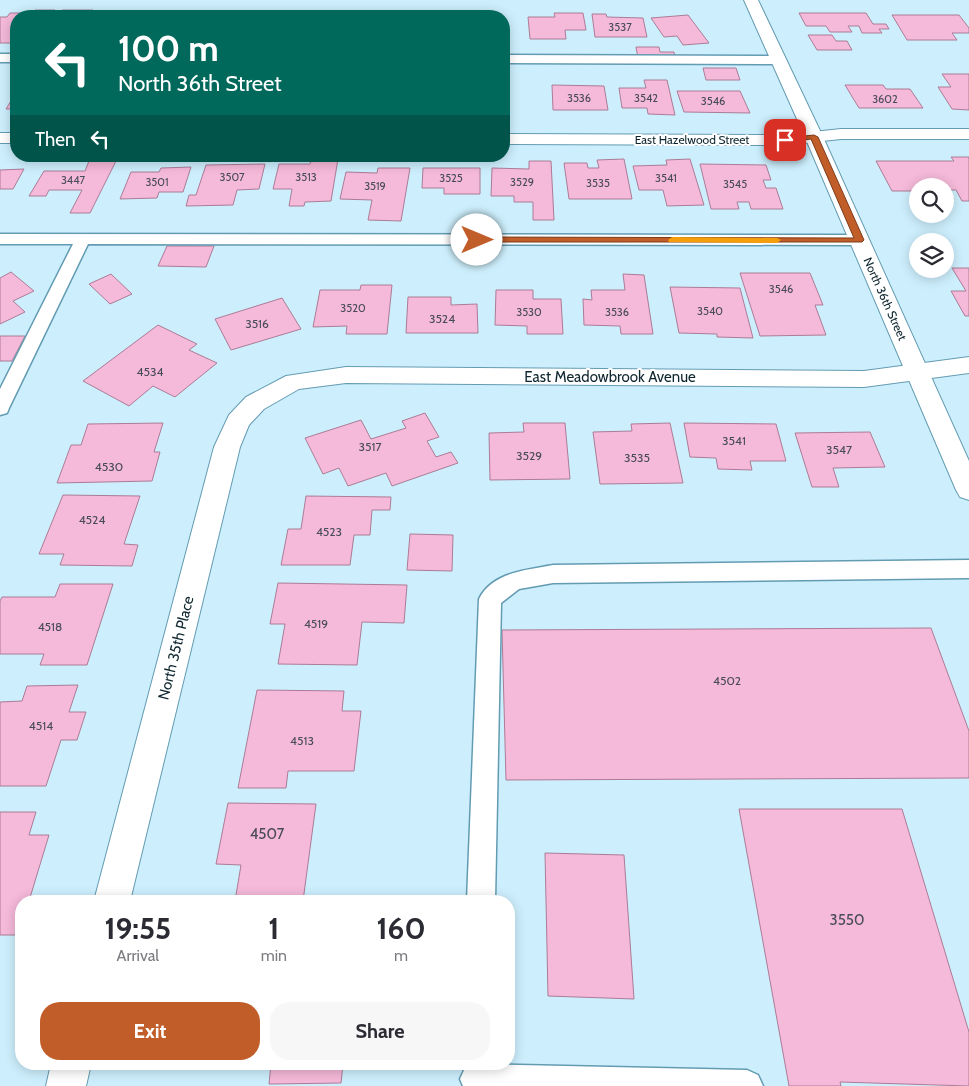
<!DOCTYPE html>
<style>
body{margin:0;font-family:Cabin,sans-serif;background:#f7f7f7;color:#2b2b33;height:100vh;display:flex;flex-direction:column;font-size:19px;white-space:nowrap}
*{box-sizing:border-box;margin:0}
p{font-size:16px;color:#7c7c81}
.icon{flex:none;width:28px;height:28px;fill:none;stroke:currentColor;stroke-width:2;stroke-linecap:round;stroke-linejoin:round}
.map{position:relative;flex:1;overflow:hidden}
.panel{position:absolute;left:15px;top:895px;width:500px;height:175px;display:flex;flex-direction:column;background:#fff;border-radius:20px;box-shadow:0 2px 12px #0003}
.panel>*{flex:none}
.guide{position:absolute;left:10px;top:10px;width:500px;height:152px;border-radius:20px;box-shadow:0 2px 12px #0003;background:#00695c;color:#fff;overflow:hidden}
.fabs{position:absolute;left:909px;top:178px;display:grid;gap:10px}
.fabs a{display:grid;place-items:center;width:45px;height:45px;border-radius:50%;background:#fff;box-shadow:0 2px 12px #0003;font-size:25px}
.pin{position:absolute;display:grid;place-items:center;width:42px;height:42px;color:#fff;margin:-21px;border-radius:10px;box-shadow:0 2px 8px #0006}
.me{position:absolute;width:55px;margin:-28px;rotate:90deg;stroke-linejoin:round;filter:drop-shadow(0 0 4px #0008)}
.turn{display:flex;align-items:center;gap:18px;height:105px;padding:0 25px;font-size:22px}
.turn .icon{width:65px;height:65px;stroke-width:2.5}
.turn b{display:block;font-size:35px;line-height:42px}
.then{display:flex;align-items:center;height:48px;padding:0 25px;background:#0003;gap:10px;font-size:19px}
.eta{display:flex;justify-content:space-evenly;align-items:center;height:85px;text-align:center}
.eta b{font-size:30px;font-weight:700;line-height:35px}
.action{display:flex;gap:10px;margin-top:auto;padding:10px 25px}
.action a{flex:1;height:58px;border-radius:20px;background:#c15d28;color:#fff;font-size:20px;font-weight:700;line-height:58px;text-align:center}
.action a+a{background:#f7f7f7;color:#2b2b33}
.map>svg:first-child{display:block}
.building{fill:#f5b9d9;stroke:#ab7c96}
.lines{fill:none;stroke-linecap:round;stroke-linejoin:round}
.lane-casing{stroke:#639bb2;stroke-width:3}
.street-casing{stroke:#639bb2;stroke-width:2}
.secondary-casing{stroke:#639bb2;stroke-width:2}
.lane{fill:#fff;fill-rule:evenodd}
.street{fill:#fff;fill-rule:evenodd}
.secondary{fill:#fff;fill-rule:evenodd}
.route{fill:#c15d28;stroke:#7d3c1a}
.slow{fill:#f59e0b}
.labels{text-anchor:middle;stroke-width:4;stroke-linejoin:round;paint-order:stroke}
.far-number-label{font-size:11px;fill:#484b5a}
.far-street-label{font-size:12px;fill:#0e262f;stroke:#fff}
.number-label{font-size:12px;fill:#484b5a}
.street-label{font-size:15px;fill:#0e262f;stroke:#fff}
.near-number-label{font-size:15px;fill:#484b5a}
</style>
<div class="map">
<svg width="969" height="1086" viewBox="0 0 969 1086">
<rect width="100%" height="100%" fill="#cdeffd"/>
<path class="building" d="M35,10H55L51,16H16V43H0V17H7L10,13H33Z
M62,10H93L89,16H58Z
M313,12L359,13V16H312Z
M248,13L304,14L303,16H246Z
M554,13H583L586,30H565L566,39H530L528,17H555Z
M799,13H866L873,24H886L889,29H879L882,33H862L859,26H848L852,32H830L826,26H806Z
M592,14H606L607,17L643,18L647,37H595Z
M688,15L709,43L683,45L677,36L664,37L651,18Z
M892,15H959L969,28V33H952L957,40H907Z
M808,35H832L836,41H847L852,50H817Z
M636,47H659L660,52H674L675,58H638Z
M703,68H736L740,80H706Z
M942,74H969V110L952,109L938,87H951Z
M644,80H667L675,115L648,114L647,108H622L619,88H646Z
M552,85L604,86L608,110H553Z
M845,85H883L886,89H910L923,108H859Z
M677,91H740L750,113L684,112Z
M16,93V109H6Z
M951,157H969V201H962L956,190H945V186H918V191H892L876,161H954Z
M338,159L331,201L305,202L304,206H289L292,189H273L279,164H310L311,160Z
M624,159L632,199H569L564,163H587L588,168H599L597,160Z
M690,159L704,205L667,206L663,190H639L633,166L667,165L666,160Z
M89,161H116L90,213H70L82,190H49L46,196H29L44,171H85Z
M529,161H551L554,220H533V202H514V196H491L492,168L529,169Z
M265,164L259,189L237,190L233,205L186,206L189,195H196L206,165Z
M700,164L766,165L771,180H763L766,188H776L783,209H751L749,202H737L739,209H711Z
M191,167L183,192H159L157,198L120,199L131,172H159L161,168Z
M378,168H410L401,221L368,220L372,200L340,199L346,172L377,173Z
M423,168H480V194H444V188H422Z
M24,169L13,189H0V170Z
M167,246H214L206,267L158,266Z
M952,268H969V316H965L951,291H966Z
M11,272L34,291L13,301L25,312L0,324V278Z
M740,273H810L823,305H815L826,335L760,336Z
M111,274L132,294L110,304L89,284Z
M623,274L644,275L653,334H621L620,326L584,325L583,299L592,300L591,290H625Z
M361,285H392L387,334H346L347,326L313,327L320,290H360Z
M670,287L740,288L753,338L717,337V334L679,333Z
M496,290H533V299H561L563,334H527V326L495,325Z
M408,297H451V305L477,304L478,333H406Z
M282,298L301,329L231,350L215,319Z
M158,325L197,344L189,350L217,363L175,397L153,386L129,406L83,381Z
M0,336H25L12,361H0Z
M425,413L439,437L427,441L436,457L451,452L458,463L392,486L386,473L348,486L339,468L323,474L305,438L361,420L371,439L406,428L402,421Z
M163,423L154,452H160L152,481L57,483L71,445H81L88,424Z
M523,423H565L570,479L490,480L489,433L524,432Z
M670,423L683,483L600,484L593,432L632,431L631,424Z
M684,423L776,424L786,461H750L752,470L718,469L716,458L690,457Z
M870,432L885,467L833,468L839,487H812L795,433Z
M63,495L140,496L124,544L138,545L132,566L60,565L64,554H39Z
M306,496L391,497L390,510H372L370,535H354L350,565H281L288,529H301Z
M410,534L453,535L452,571L407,570Z
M278,583L407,585L404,623L362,622L357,665L278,664L285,624H270Z
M60,584H113L87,665H40L44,654H0V601L2,597H55Z
M931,628L969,731V778L506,780L502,630Z
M78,685L69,712H86L77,740H61L46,786H0V702L22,701L27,686Z
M257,690L344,691L342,711H361L354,771H288L286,788H238Z
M228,803L316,804L303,901H235L241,865L216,864Z
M739,809H902L969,1032V1086L840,1082L841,1086H789Z
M0,812H36L29,835H49L29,901H21V927L19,935H0Z
M545,853L624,855L634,999L548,996Z
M271,1064H343L341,1083L269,1084Z"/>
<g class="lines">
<g class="lane-casing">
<path id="lane" d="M0,54H16V62H0Z
M504,55L779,56L785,60L779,64L504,63Z
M0,234L859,235L865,237L867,240L865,243L859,245L88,244L9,408L7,413L0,415V389L73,244H0Z
M969,560V578L553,583L519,589L501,603L495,901H467L479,599C492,572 527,570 553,565Z
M475,1064L747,1070L758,1075L763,1086H463L460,1079L465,1068Z"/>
</g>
<g class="street-casing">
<path id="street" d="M841,129H969V139H841L785,145L504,144V134L785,135Z
M0,133H16V143H0Z
M969,357V373L864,387L346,383L299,389L264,409L249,425L240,447L130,901H94L214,447L229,415L246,397L286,376L346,367L864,371Z
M51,1064H91L86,1086H46Z"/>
</g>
<g class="secondary-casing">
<path id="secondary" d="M744,0H758L823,137L969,461V500L960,497L956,490L805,137Z"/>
</g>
<use href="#lane" class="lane"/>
<use href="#street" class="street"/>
<use href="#secondary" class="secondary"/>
</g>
<path class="route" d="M814,135L818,137L864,240L862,242H477L473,240L477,237L854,238L811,139L785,143L782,140L785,138Z"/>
<path class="slow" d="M672,237L777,238L781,240L777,243L669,242L668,240Z"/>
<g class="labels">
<g class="far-number-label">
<text x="620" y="31">3537</text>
<text x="579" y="102">3536</text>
<text x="646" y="102">3542</text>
<text x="885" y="103">3602</text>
<text x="713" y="105">3546</text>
<text x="232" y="181">3507</text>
<text x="306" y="181">3513</text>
<text x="451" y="182">3525</text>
<text x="666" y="182">3541</text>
<text x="73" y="184">3447</text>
<text x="157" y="186">3501</text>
<text x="522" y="186">3529</text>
<text x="598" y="187">3535</text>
<text x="735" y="188">3545</text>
<text x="375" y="190">3519</text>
<text x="781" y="293">3546</text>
<text x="353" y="312">3520</text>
<text x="710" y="315">3540</text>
<text x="529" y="316">3530</text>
<text x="617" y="316">3536</text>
</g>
<g class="far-street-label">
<text x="692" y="144">East Hazelwood Street</text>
<text transform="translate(885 299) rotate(66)" y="4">North 36th Street</text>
</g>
<g class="number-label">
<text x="442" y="323">3524</text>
<text x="257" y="328">3516</text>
<text x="150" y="376">4534</text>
<text x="734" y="445">3541</text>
<text x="370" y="451">3517</text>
<text x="839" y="454">3547</text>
<text x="529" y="460">3529</text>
<text x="637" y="462">3535</text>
<text x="109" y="471">4530</text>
<text x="92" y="524">4524</text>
<text x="329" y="536">4523</text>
<text x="316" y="628">4519</text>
<text x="50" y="631">4518</text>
<text x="727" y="685">4502</text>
<text x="41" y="730">4514</text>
<text x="302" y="745">4513</text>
</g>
<g class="street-label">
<text x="610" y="382">East Meadowbrook Avenue</text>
<text transform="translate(176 648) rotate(-76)" y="5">North 35th Place</text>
</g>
<g class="near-number-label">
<text x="267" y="839">4507</text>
<text x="847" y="925">3550</text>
</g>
</g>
</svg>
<div class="fabs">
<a><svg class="icon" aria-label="search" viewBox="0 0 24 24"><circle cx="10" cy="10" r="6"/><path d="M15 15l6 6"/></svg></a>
<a><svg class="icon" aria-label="layers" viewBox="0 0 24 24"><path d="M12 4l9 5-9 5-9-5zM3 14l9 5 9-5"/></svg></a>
</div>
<div class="pin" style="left:785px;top:140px;background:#d93025"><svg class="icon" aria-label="arrive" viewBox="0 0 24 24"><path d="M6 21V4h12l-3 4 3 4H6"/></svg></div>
<svg class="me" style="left:477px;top:240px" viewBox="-20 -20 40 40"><circle r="19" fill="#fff"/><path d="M0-13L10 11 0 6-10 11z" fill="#c15d28"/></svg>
<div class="guide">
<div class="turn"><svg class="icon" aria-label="left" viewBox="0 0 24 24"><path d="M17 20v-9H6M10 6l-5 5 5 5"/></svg><div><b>100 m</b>North 36th Street</div></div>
<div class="then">Then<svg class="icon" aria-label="left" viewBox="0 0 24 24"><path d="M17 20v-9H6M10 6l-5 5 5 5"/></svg></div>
</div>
<section class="panel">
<div class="eta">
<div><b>19:55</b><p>Arrival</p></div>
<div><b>1</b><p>min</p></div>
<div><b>160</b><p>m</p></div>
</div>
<div class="action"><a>Exit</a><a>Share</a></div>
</section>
</div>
